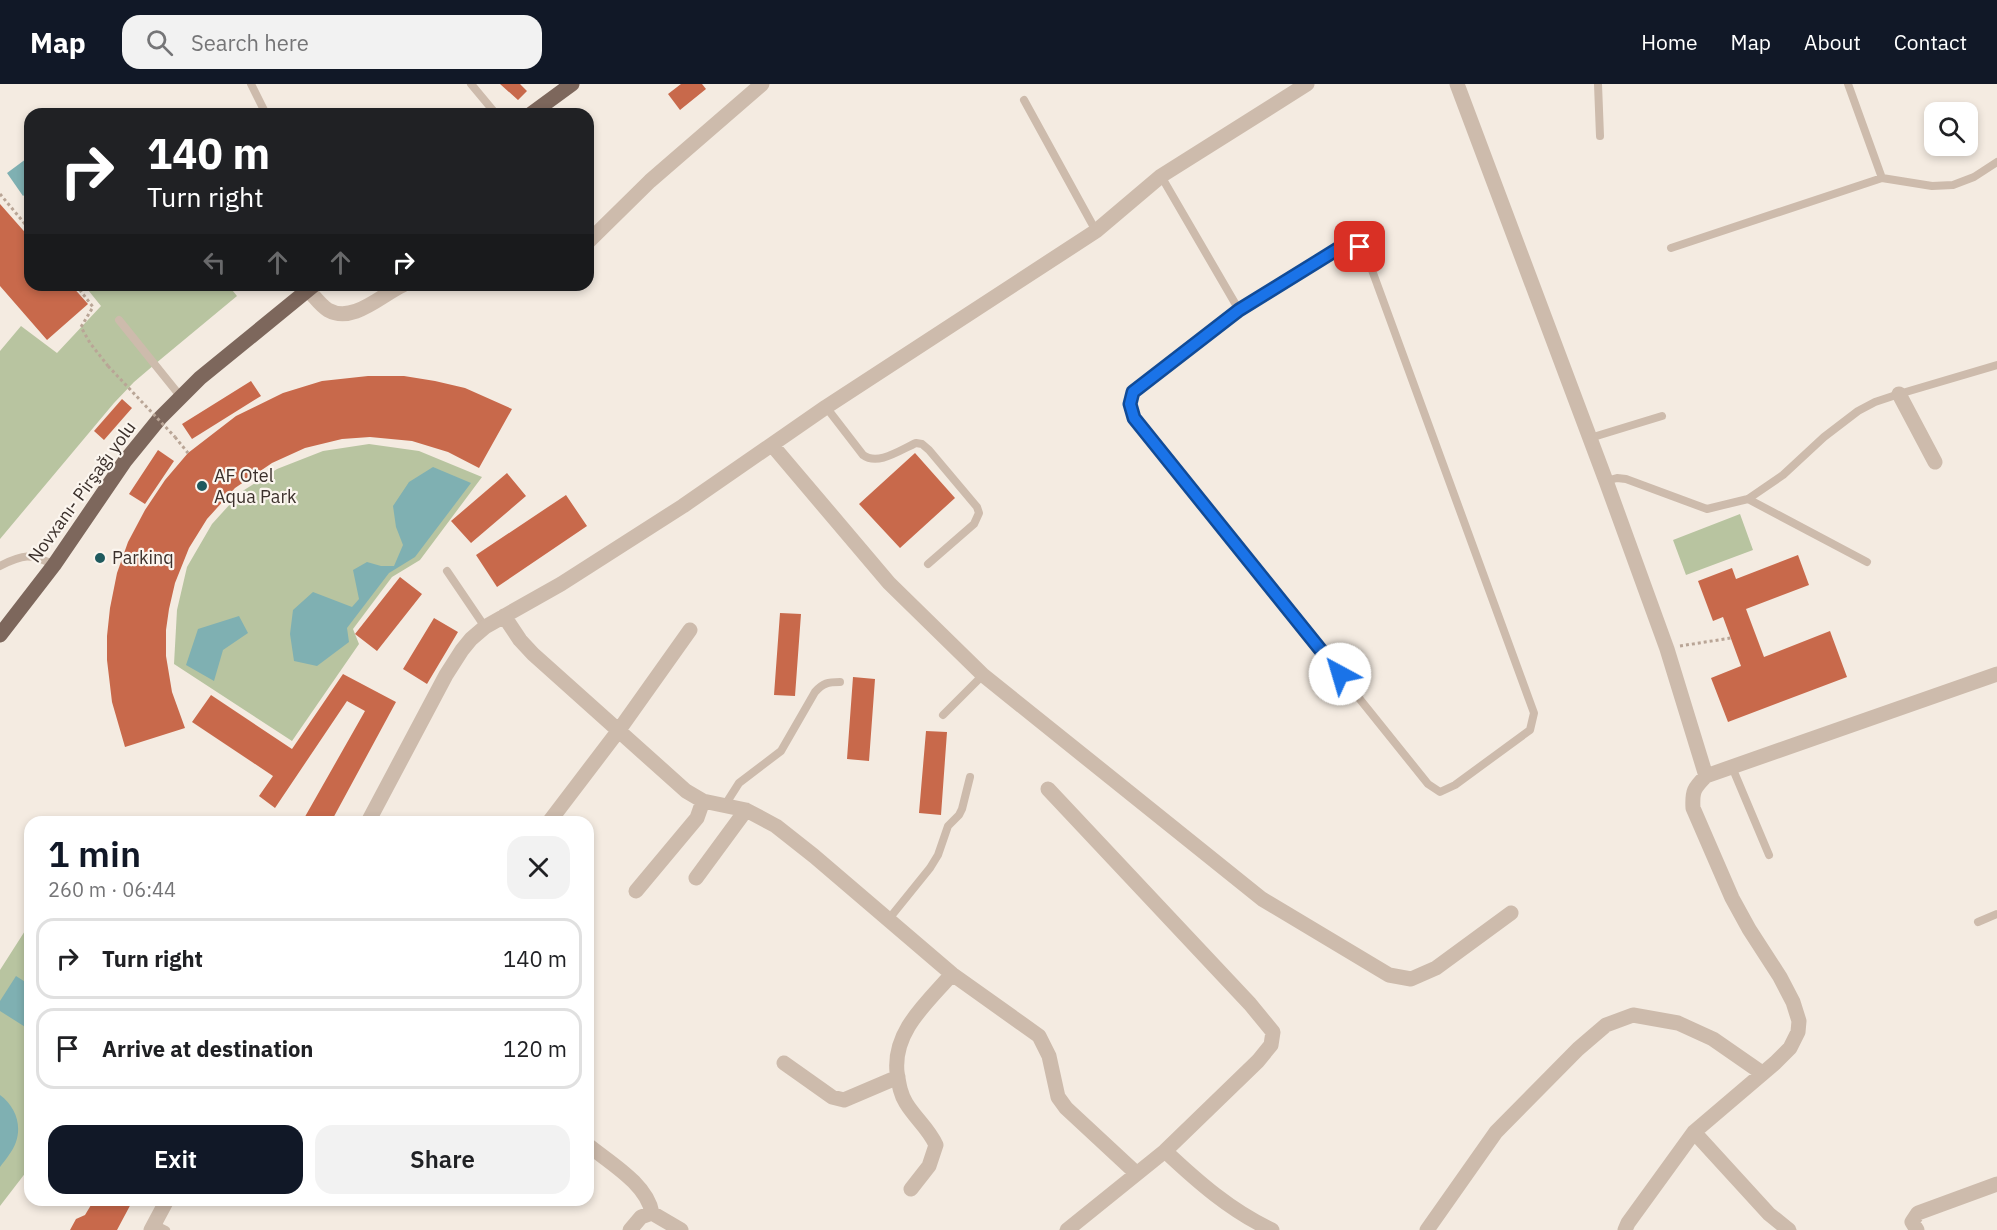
<!DOCTYPE html>
<meta charset="utf-8">
<style>
body{margin:0;font-family:"IBM Plex Sans",sans-serif;background:#f2f2f2;color:#202124;height:100vh;display:flex;flex-direction:column;font-size:22px;white-space:nowrap}
*{box-sizing:border-box;margin:0}
p{font-size:20px;color:#757577}
.icon{flex:none;width:33px;height:33px;fill:none;stroke:currentColor;stroke-width:2;stroke-linecap:round;stroke-linejoin:round}
.map{position:relative;flex:1;overflow:hidden}
.drawer{position:absolute;left:24px;top:732px;width:570px;height:390px;display:flex;flex-direction:column;background:#fff;border-radius:18px;box-shadow:0 3px 9px #0003}
.drawer>*{flex:none}
.guide{position:absolute;left:24px;top:24px;width:570px;height:183px;border-radius:18px;box-shadow:0 3px 9px #0003;background:#202124;color:#fff;overflow:hidden}
.fabs{position:absolute;left:1924px;top:18px;display:grid;gap:12px}
.fabs a{display:grid;place-items:center;width:54px;height:54px;border-radius:12px;background:#fff;box-shadow:0 3px 9px #0003;font-size:30px}
.pin{position:absolute;display:grid;place-items:center;width:51px;height:51px;color:#fff;margin:-26px;border-radius:12px;box-shadow:0 3px 9px #0006}
.me{position:absolute;width:66px;margin:-33px;rotate:321deg;stroke-linejoin:round;filter:drop-shadow(0 0 4px #0008)}
.turn{display:flex;align-items:center;gap:21px;height:126px;padding:0 24px;font-size:27px}
.turn .icon{width:78px;height:78px;stroke-width:2.5}
.turn b{display:block;font-size:42px;line-height:51px}
.lanes{display:flex;align-items:center;height:57px;padding:0 24px;background:#0003;justify-content:center;gap:30px;direction:ltr}
.lanes .off{opacity:.35}
.round{display:grid;place-items:center;flex:none;width:63px;height:63px;border-radius:18px;background:#f2f2f2}
.overview{display:flex;align-items:center;justify-content:space-between;height:102px;padding:0 24px}
h1{font-size:36px;font-weight:600;line-height:45px;color:#111827}
.action{display:flex;gap:12px;margin-top:auto;padding:12px 24px}
.action a{flex:1;height:69px;border-radius:18px;background:#111827;color:#fff;font-size:24px;font-weight:600;line-height:69px;text-align:center}
.action a+a{background:#f2f2f2;color:#202124}
ul{padding:0;list-style:none}
li{display:flex;align-items:center;gap:18px;height:81px;margin:0 12px 9px;padding:0 12px;border:3px solid #e0e0e0;border-radius:18px}
li div{flex:1}
li b{display:block;font-size:22px}
li em{font-style:normal}
header{display:flex;align-items:center;gap:36px;box-sizing:border-box;height:84px;padding:0 30px;background:#111827;color:#fff}
header strong{font-size:28px}
nav{display:flex;gap:33px;margin-inline-start:auto;font-size:21px}
.search{width:420px;height:54px;background:#f2f2f2;display:flex;align-items:center;gap:15px;box-sizing:border-box;padding:0 21px;border-radius:18px;color:#757577;font-size:22px}
.map>svg:first-child{display:block}
.green{fill:#b8c4a0}
.water{fill:#7fb0b2}
.building{fill:#c8694b}
.lines{fill:none;stroke-linecap:round;stroke-linejoin:round}
.path{stroke:#b9a596;stroke-width:3;stroke-dasharray:3 3;stroke-linecap:butt}
.lane{stroke:#cdbbac;stroke-width:8}
.street{stroke:#cdbbac;stroke-width:15}
.primary{stroke:#7d675c;stroke-width:15}
.path-bridge{stroke:#b9a596;stroke-width:3;stroke-dasharray:3 3;stroke-linecap:butt}
.route-casing{stroke:#114b97;stroke-width:15}
.route{stroke:#1a73e8;stroke-width:10}
.poi-dot{fill:#1f5a5e;stroke:#fbf5ee;stroke-width:2}
.labels{text-anchor:middle;stroke-width:4.5;stroke-linejoin:round;paint-order:stroke}
.poi-label{font-size:18px;fill:#3b302b;stroke:#fbf5ee;text-anchor:start}
.street-label{font-size:18px;fill:#3b302b;stroke:#fbf5ee}
</style>
<header>
<strong>Map</strong>
<div class="search"><svg class="icon" aria-label="search" viewBox="0 0 24 24"><circle cx="10" cy="10" r="6"/><path d="M15 15l6 6"/></svg>Search here</div>
<nav><a>Home</a><a>Map</a><a>About</a><a>Contact</a></nav>
</header>
<div class="map">
<svg width="1997" height="1146" viewBox="0 0 1997 1146">
<rect width="100%" height="100%" fill="#f4ebe1"/>
<path class="green" d="M84,201H228L237,212L161,275L134,298L114,319L0,455V267L21,242L57,269L101,222Z
M369,360L419,367L482,393L420,476L392,493L353,545L359,560L292,657L174,580L177,526L187,483L212,440L241,408L277,385L323,367Z
M1740,430L1753,466L1686,491L1673,456Z
M30,839V1083L0,1122V886Z"/>
<path class="water" d="M30,72V106L23,112L7,89Z
M433,383L471,399L415,473L389,489L347,544L349,558L317,582L294,577L290,550L293,526L313,508L352,523L359,515L353,486L367,478L381,482H394L403,461L396,443L393,422L409,398Z
M239,532L248,549L223,566L214,597L186,581L198,545Z
M16,892L30,901V946L0,927V917Z
M0,1011C15,1022 22,1040 16,1058C13,1067 5,1076 0,1083Z"/>
<path class="building" d="M500,0H520L527,7L518,16Z
M681,0H702L706,5L680,26L668,10Z
M0,120L30,154V201H71L88,220L47,256L0,202Z
M368,292H404L435,297L465,304L512,325L479,384L448,368L412,357L370,353L342,355L305,364L272,379L235,404L207,435L189,464L175,499L169,525L166,546V572L172,608L185,644L125,663L112,618L107,576V552L110,524L117,489L128,458L145,426L165,396L188,369L236,332L283,309L322,297Z
M251,297L261,312L192,355L182,340Z
M122,315L132,324L104,356L94,347Z
M158,366L174,377L145,420L129,410Z
M915,369L955,414L900,464L859,420Z
M507,389L526,412L471,459L451,437Z
M566,411L587,442L497,503L476,471Z
M1798,471L1809,501L1746,525L1764,573L1830,547L1847,593L1728,638L1711,594L1741,582L1723,533L1713,537L1698,497L1732,484L1736,495Z
M400,493L422,510L377,567L355,550Z
M780,529L801,530L795,612L774,611Z
M434,534L458,548L427,600L403,585Z
M343,590L396,618L331,738H302L365,627L347,617L275,724L259,712L273,692L192,638L211,611L292,665Z
M853,593L875,595L869,677L847,675Z
M926,647L947,648L941,731L919,729Z
M94,1116H133L117,1146H70L76,1135L85,1131Z"/>
<g class="lines">
<path class="path" d="M0,110L30,146
M76,201L93,223L81,243L90,259L108,282
M175,353L188,369
M1680,562L1731,554"/>
<path class="lane" d="M251,0L266,30
M471,0L496,30
M1598,0L1600,52
M1848,0L1882,94
M1024,16L1096,147
M1161,92L1239,226L1133,308L1130,320L1134,334L1428,700L1440,708L1455,701L1530,646L1534,629L1369,178L1360,163L1349,158L1239,226
M1671,164L1882,94L1932,102L1953,101L1974,93L1997,78
M119,236L181,313
M826,323L863,371C878,382 900,366 916,359L922,360L929,366L977,423L979,429L974,440L928,480
M1590,354L1662,332
M1606,397L1617,394L1626,395L1707,425L1748,415L1783,391L1824,353L1858,327L1875,318L1899,310L1997,281
M1748,415L1867,478
M0,482C23,470 31,469 54,481
M447,487L485,543
M943,631L983,591
M1732,683L1769,771
M725,721L739,699L781,667L815,608C823,599 828,598 840,598
M888,836L930,784L938,771L948,742L959,731L962,725L970,693
M1978,838L1997,830
M154,1140L166,1146"/>
<path class="street" d="M1457,0L1606,397L1667,565L1706,692
M588,158L650,97L762,0
M308,206C314,212 321,222 328,226C353,240 381,211 403,201
M1899,310L1935,378
M772,361L889,499L983,591L1262,815L1389,891L1411,895L1436,884L1511,829
M504,532L520,556L533,570L686,707L703,717L746,726L776,742L814,772L952,890L1039,952L1049,972L1058,1013L1066,1024L1136,1089
M1048,705L1250,920L1273,948L1271,961L1258,977L1165,1067L1067,1146
M368,738L446,591L462,566L471,555L485,543L561,500L683,422L826,323L1096,147L1161,92L1307,0
M549,738L619,646L690,546
M696,794L746,726
M636,807L697,734L703,717
M784,979L832,1013L844,1016L898,993
M1694,1048L1769,1130L1789,1146
M588,1061C610,1079 647,1100 652,1129
M1165,1067C1198,1098 1231,1127 1272,1146
M911,1105L929,1082L936,1061C929,1045 915,1034 906,1019C900,1009 899,1000 897,988C893,947 927,919 952,890
M151,1146L167,1116
M630,1146L641,1133L652,1129L681,1146
M1427,1146L1496,1048L1578,965L1606,941L1633,931L1678,939L1713,955L1762,989
M1625,1146L1628,1139L1694,1048L1775,979L1790,964L1798,948L1799,937L1793,918L1780,893L1749,845L1732,814L1693,724C1692,707 1694,704 1706,692L1997,590
M1917,1146L1912,1138L1918,1129L1997,1100"/>
<path class="primary" d="M531,30L572,0
M0,551L54,481L125,377L160,334L200,294L314,201"/>
<path class="path-bridge" d="M108,282L175,353"/>
</g>
<g class="lines">
<g class="route-casing">
<path id="route" d="M1340,590L1134,334L1130,320L1133,308L1239,226L1349,158L1360,163"/>
</g>
<use href="#route" class="route"/>
</g>
<g class="poi-dot">
<circle cx="202" cy="402" r="6"/>
<circle cx="100" cy="474" r="6"/>
</g>
<g class="labels">
<g class="poi-label">
<text x="214" y="398">AF Otel<tspan x="214" dy="21">Aqua Park</tspan></text>
<text x="112" y="480">Parkinq</text>
</g>
<g class="street-label">
<text transform="translate(82 408) rotate(-54)" y="6">Novxanı- Pirşağı yolu</text>
</g>
</g>
</svg>
<div class="fabs">
<a><svg class="icon" aria-label="search" viewBox="0 0 24 24"><circle cx="10" cy="10" r="6"/><path d="M15 15l6 6"/></svg></a>
</div>
<div class="pin" style="left:1360px;top:163px;background:#d93025"><svg class="icon" aria-label="arrive" viewBox="0 0 24 24"><path d="M6 21V4h12l-3 4 3 4H6"/></svg></div>
<svg class="me" style="left:1340px;top:590px" viewBox="-20 -20 40 40"><circle r="19" fill="#fff"/><path d="M0-13L10 11 0 6-10 11z" fill="#1a73e8"/></svg>
<div class="guide">
<div class="turn"><svg class="icon" aria-label="right" viewBox="0 0 24 24"><path d="M7 20v-9h11M14 6l5 5-5 5"/></svg><div><b>140 m</b>Turn right</div></div>
<div class="lanes"><svg class="icon off" aria-label="left" viewBox="0 0 24 24"><path d="M17 20v-9H6M10 6l-5 5 5 5"/></svg><svg class="icon off" aria-label="ahead" viewBox="0 0 24 24"><path d="M12 20V5M6 11l6-6 6 6"/></svg><svg class="icon off" aria-label="ahead" viewBox="0 0 24 24"><path d="M12 20V5M6 11l6-6 6 6"/></svg><svg class="icon" aria-label="right" viewBox="0 0 24 24"><path d="M7 20v-9h11M14 6l5 5-5 5"/></svg></div>
</div>
<section class="drawer">
<div class="overview"><div><h1>1 min</h1><p>260 m · 06:44</p></div><a class="round"><svg class="icon" aria-label="close" viewBox="0 0 24 24"><path d="M6 6l12 12M18 6L6 18"/></svg></a></div>
<ul>
<li><svg class="icon" aria-label="right" viewBox="0 0 24 24"><path d="M7 20v-9h11M14 6l5 5-5 5"/></svg><div><b>Turn right</b></div><em>140 m</em></li>
<li><svg class="icon" aria-label="arrive" viewBox="0 0 24 24"><path d="M6 21V4h12l-3 4 3 4H6"/></svg><div><b>Arrive at destination</b></div><em>120 m</em></li>
</ul>
<div class="action"><a>Exit</a><a>Share</a></div>
</section>
</div>
